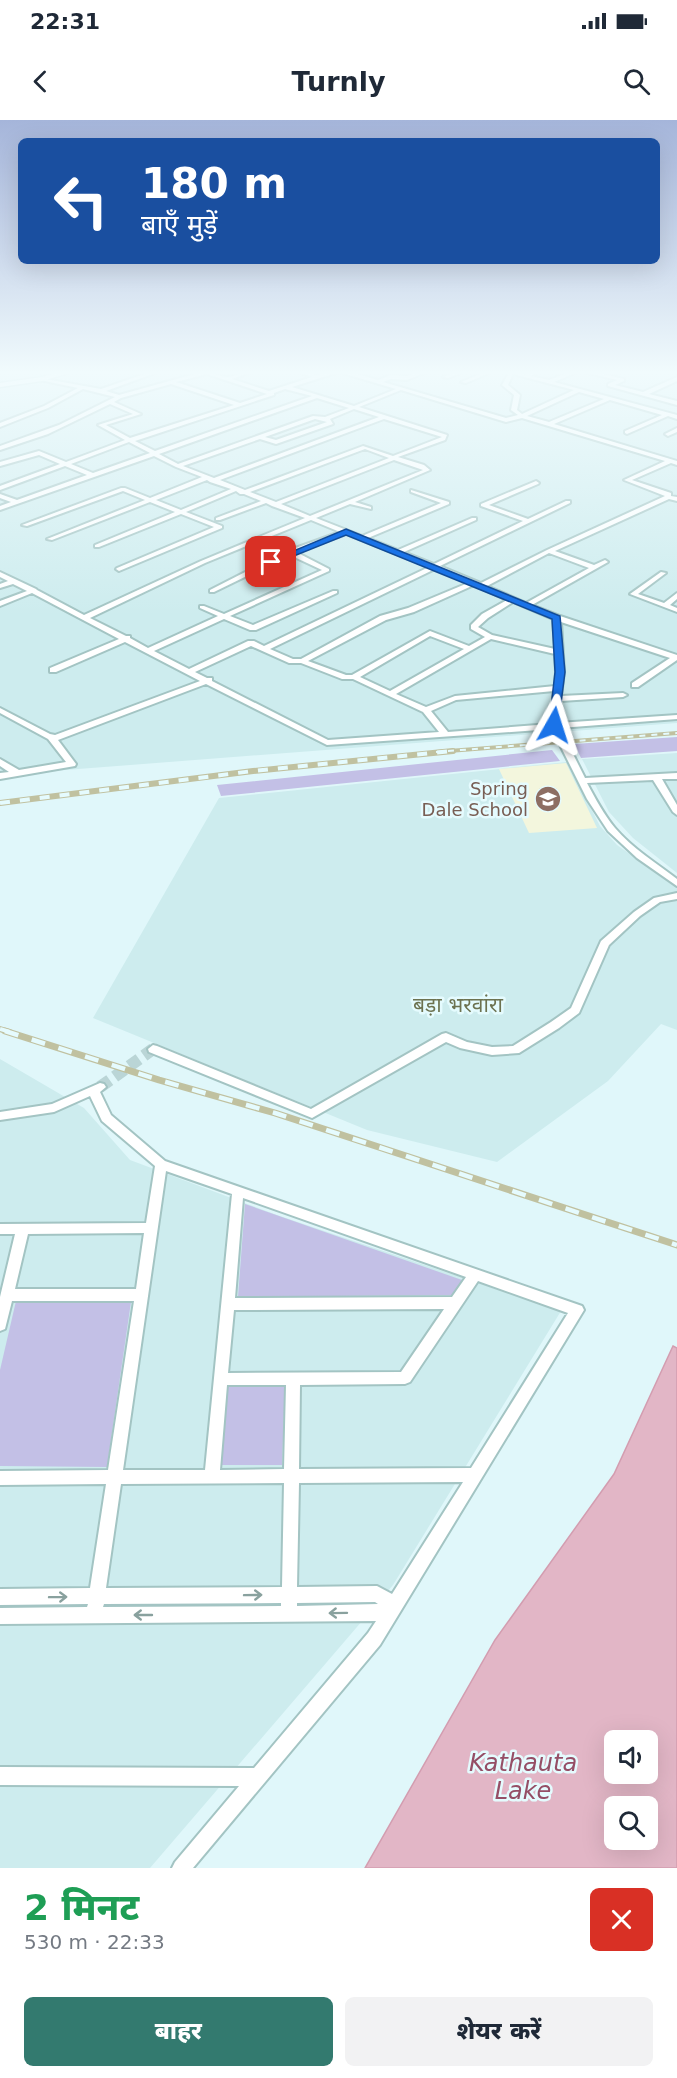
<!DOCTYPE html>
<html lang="hi">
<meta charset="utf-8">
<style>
body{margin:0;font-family:"DejaVu Sans","Noto Sans Devanagari",sans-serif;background:#f2f2f3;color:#1f2937;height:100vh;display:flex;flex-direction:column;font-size:22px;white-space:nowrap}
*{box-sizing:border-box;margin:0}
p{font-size:20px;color:#747a83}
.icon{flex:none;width:33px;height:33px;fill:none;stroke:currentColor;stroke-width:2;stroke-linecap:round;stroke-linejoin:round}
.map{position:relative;height:1748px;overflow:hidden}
.details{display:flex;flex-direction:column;background:#fff;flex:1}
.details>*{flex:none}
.guide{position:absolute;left:18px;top:18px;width:642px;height:126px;border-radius:9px;box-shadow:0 6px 24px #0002;background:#1a4fa0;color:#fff;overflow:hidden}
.fabs{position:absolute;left:604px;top:1610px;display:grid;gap:12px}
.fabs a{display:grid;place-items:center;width:54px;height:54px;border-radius:9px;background:#fff;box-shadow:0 6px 24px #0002;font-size:30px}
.pin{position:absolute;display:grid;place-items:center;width:51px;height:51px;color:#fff;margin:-26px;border-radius:12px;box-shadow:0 3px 9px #0006}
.me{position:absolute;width:66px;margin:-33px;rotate:6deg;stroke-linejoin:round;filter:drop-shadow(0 0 4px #0008)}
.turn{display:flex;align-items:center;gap:21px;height:126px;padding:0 24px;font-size:27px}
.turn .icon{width:78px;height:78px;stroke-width:2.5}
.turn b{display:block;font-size:42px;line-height:51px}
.round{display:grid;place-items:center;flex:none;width:63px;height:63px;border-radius:9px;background:#f2f2f3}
.overview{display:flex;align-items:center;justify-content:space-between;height:102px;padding:0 24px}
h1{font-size:36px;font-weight:800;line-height:45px;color:#1e9e55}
.button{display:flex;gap:12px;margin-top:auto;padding:12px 24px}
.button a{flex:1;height:69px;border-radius:9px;background:#337a6f;color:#fff;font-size:24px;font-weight:800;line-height:69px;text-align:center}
.button a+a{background:#f2f2f3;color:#1f2937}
.status{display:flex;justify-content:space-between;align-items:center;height:42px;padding:0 30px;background:#fff;direction:ltr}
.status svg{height:16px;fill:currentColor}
header{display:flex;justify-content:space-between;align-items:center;height:78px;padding:0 24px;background:#fff;font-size:27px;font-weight:800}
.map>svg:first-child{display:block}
.residential{fill:#cdecee}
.education{fill:#f3f6dd}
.green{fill:#c3c0e6}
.water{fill:#e2b6c6;stroke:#d39db0;stroke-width:1.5;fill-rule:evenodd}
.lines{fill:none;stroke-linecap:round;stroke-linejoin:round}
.street-tunnel{stroke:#bad5d6;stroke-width:12;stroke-dasharray:12 6;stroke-linecap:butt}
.street-casing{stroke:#a3c4c3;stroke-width:4}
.secondary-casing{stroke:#a1c8c5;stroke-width:3}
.street{fill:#fff;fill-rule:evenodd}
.secondary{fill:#fff;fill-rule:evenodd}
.rail-far2-casing{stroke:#c0c1a0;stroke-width:4}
.rail-far1-casing{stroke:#c0c1a0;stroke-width:6}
.rail-casing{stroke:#c0c1a0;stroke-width:7}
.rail-far2{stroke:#e5fbfe;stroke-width:2;stroke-dasharray:6;stroke-linecap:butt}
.rail-far1{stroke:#e5fbfe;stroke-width:4;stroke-dasharray:10;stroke-linecap:butt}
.rail{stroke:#e5fbfe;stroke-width:4.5;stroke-dasharray:14;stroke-linecap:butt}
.oneway{stroke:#89a19e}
.route{fill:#1a73e8;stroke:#114b97;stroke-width:1.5}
.labels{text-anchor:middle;stroke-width:5;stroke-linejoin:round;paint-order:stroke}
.education-label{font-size:18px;fill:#785e54;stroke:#e5fbfe;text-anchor:end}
.quarter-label{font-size:21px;fill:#6c7250;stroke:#e5fbfe}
.near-water-label{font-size:24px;font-style:italic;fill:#954e66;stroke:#e5fbfe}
</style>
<div class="status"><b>22:31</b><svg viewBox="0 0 49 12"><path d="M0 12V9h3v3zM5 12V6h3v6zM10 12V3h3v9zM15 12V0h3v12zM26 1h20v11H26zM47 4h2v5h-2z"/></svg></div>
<header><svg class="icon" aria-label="back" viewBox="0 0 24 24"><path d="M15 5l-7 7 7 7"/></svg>Turnly<svg class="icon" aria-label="search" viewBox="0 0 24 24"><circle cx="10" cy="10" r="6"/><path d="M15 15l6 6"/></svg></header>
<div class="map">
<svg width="677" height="1748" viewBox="0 0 677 1748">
<rect width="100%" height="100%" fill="#e0f7fa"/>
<path class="residential" d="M0,250H677V603L0,655Z
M677,633V753L633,718L609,692L582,639Z
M567,642L600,706L617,725L677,767V910L661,904L608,961L497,1042L367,1010L93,898L219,678Z
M0,939L84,988L130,1040L277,1095L561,1191L393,1465L150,1748H0Z"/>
<path class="education" d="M566,643L597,708L529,713L499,649Z"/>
<path class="green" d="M677,617V631L581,638L574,624Z
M552,630L560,641L221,676L217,665Z
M245,1084L462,1160L452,1175L238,1177Z
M16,1181L131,1182L107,1347L0,1346V1250Z
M226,1266H285L282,1345H220Z"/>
<path class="water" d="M673,1226L677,1228V1748H365L495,1520L614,1354ZM615,1620H648V1653H615ZM615,1686H648V1719H615Z"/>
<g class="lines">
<path class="street-tunnel" d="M100,967L153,929"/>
<g class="street-casing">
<path id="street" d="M156,250H163L106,271L119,275L202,252L199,250C209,250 219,257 228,257C238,256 247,250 257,250L232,259L269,271L312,257L292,250H299L317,255L334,250H344L378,260L391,255L407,256L424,250H431L407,260L391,259L383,262L506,298L518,295L511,290L514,275L502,265L509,253L502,250C510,250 520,255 527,254C533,253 536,250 542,250L531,256L549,260L574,250H587L624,259V261L615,265L643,272L677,257V261L649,274L677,281V285L608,266V264L617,260L580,251L554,262L677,295V299L668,296L627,314L625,313V311L662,295L610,280L554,304L677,341V345L671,343L632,360L671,373V376L677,377V381L669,379L555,431L594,445L605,440L608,442L532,485L560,496L677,535V540L638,567H632V563L670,538L561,502L564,552L561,576L623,573L627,575L623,577L561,581L558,603L677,595V599L560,608L585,658L677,653V659H662L677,685V695L673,692L653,660L587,663C595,678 604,695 615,708C632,728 656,743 677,759V766L637,738L608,711L587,679L552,609L327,625L206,564L58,620L76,644L75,646L0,659V653L9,652L0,646V639L19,650L66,642L48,619L0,593V588L50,614L55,615L200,561L125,522L56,552H50V548L119,519L32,473L0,486V481L27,471L13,464L0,468V464L8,461L0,457V452L36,469L37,470L84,495L201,441L305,398L272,386L266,383L220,400H216V398L261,381L244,374H240L236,371L186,392L222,406V408L119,451L116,449L117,448L214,407L181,394L99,427H95V425L175,392L150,382L52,420L47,419L145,380L123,371L27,406L22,405L121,368H125L150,378L202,357L176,347L154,336L0,390V386L11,382L0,378V374L17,380L87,355L65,346L0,370V366L60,344L39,335L0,346V342L39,331L66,342L125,320L98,305L133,294L110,284L48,314L0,330V326L59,305L115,277L83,269L48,288L0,307V303L44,286L78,268L40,260V258L101,269ZM339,252L396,269L354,286L292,267ZM207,254L267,274L240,283L176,262ZM513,254L574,270L522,294L517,290L520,275L508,265ZM171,264L234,285L130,318L106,305L141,294L114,282L121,278ZM285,269L312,276L155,331L135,321L274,275V273ZM401,270L506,302L522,298L665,341L624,360L665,376L547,430L481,463L440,446L570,383V381H566L528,399L489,385L538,364L539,363L536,361L481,384V386L523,401L434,444L404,432L476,400V398H472L398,430L368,418L449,384V382L411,370V372L441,383L362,416L316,398L350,384L371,389V387L355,382L430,350L424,345L398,337L445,320L447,315L359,287ZM579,272L604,279L549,302L527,296ZM317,278L349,288L325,297L313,296L178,344L159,334ZM354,289L379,297L214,358L183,346L260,319L276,324L333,304L330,299ZM315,299L327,302L276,320L265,317ZM384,299L442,317L393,336L363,326L245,370L220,360ZM129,322L150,333L93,353L71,344ZM365,329L389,338L276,382L250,372ZM394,340L423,350L310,396L281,384ZM207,360L210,362L231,369L181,390L156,380ZM311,400L340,412L290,430L262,420ZM346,414L429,447L264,526L254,521H248L189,549L154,531L224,499L250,510H256L337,473V471H333L253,505L230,496L329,451V449L296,432ZM256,422L284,432L210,470V472H214L290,435L322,450L224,494L204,486H200V488L218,496L148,528L130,518V516H126L90,498L205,443ZM549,433L589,448L526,483L487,466ZM435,449L468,463L408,488L380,496L301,539H293L270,529ZM474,465L507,480L482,494L471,505V509L485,517L469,526L430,511L352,555H346L308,541L386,500L414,492ZM513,482L553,499L555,529L492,515L478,507L488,498ZM430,516L464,529L390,571L360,557ZM491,519L555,534L556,552L555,566L455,576L426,587L396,574ZM251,526L289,543H301L342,559H353L423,592L439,612L328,620L212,561V558H207L195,552ZM554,571L550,604L448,612L431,591L456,580Z
M461,250H468L448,258L443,257Z
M490,250H496L466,263L461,262Z
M677,308V312L668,316L665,314Z
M661,452L666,453L638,474L664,483L677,473V479L670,485L677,488V492L630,474Z
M677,773V779L660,782L640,796L609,825L579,893L559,908L519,933L492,935L460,928L446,922L312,998L149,932L148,929L153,925L157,926L311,989L442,914L446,913L467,922L492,927L513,926L551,902L571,888L601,821L634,792L654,778Z
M100,963L104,964L106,967L100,972L111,995L165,1041L582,1186L584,1190L380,1525L193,1748H172L175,1742L239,1666L0,1665V1647L254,1648L368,1513L376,1501L0,1504V1488L87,1487L88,1484L0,1485V1469L90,1468L106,1364L0,1365V1351L108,1350L134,1181H12L5,1209L0,1211V1177L15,1114H0V1104L146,1103L155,1046L102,1001L90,976L54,992L0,1000V992L52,984ZM166,1051L232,1074L205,1350H123ZM243,1078L466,1157L452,1177L235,1178ZM144,1113L136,1169H15L28,1114ZM478,1161L568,1193L471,1348L299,1349L300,1265L405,1264L410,1262ZM444,1189L401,1252L228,1253L234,1190ZM227,1265H286L284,1349L220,1350ZM463,1362L392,1474L377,1466L297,1467L299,1363ZM284,1363L282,1467L106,1468L121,1364ZM375,1482L378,1484L297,1486V1483ZM281,1483V1486L103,1487L104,1484Z"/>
</g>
<g class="secondary-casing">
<path id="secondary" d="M67,250H79L42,261L0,267V263L42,257Z"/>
</g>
<use href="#street" class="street"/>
<use href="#secondary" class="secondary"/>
<g class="rail-far2-casing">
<path id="rail-far2" d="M436,632L677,613"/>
</g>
<g class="rail-far1-casing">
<path id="rail-far1" d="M0,683L253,651L453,631
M0,909L10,912"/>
</g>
<g class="rail-casing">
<path id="rail" d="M5,911L159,960L275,993L677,1125"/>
</g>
<use href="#rail-far2" class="rail-far2"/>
<use href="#rail-far1" class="rail-far1"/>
<use href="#rail" class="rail"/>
</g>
<defs><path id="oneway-shaft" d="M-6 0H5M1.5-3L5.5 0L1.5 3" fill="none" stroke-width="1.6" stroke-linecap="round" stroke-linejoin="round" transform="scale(1.5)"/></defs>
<g class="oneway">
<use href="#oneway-shaft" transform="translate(253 1475) rotate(-1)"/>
<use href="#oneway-shaft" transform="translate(58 1477) rotate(-1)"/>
<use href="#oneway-shaft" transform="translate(338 1493) rotate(179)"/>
<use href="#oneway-shaft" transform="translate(143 1495) rotate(180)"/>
</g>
<linearGradient id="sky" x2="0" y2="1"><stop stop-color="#a5b5da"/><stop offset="0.51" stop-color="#f1fbfd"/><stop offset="1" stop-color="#f1fbfd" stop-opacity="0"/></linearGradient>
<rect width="677" height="495" fill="url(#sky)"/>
<path class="route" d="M346,409L560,496L565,552L558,607L549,605L555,552L552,499L346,415L274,444L267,442Z"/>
<defs>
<g id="school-disc" transform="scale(1.35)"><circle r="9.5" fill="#8d6e63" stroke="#e5fbfe"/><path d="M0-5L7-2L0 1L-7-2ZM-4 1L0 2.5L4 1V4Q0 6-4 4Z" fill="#fff"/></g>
</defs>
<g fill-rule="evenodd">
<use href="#school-disc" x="548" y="679"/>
</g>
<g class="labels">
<g class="education-label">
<text x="528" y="675">Spring<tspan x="528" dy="21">Dale School</tspan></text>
</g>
<g class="quarter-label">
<text x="458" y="892">बड़ा भरवांरा</text>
</g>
<g class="near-water-label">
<text x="523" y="1651">Kathauta<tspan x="523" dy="28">Lake</tspan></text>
</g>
</g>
</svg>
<div class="fabs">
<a><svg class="icon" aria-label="sound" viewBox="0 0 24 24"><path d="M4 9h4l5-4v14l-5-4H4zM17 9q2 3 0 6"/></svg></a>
<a><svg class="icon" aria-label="search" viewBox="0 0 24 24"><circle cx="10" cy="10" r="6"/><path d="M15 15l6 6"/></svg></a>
</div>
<div class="pin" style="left:271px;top:442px;background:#d93025"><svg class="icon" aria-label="arrive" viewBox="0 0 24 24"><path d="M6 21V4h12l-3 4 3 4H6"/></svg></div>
<svg class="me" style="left:554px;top:605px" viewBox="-20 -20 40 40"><path d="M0-17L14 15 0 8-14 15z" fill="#1a73e8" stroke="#fff" stroke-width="4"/></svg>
<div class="guide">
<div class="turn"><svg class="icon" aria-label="left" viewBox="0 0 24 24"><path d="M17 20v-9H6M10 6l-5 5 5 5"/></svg><div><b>180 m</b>बाएँ मुड़ें</div></div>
</div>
</div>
<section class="details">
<div class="overview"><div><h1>2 मिनट</h1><p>530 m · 22:33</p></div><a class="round" style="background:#d93025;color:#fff"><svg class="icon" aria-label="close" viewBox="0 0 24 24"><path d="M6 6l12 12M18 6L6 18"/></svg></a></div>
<div class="button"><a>बाहर</a><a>शेयर करें</a></div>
</section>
